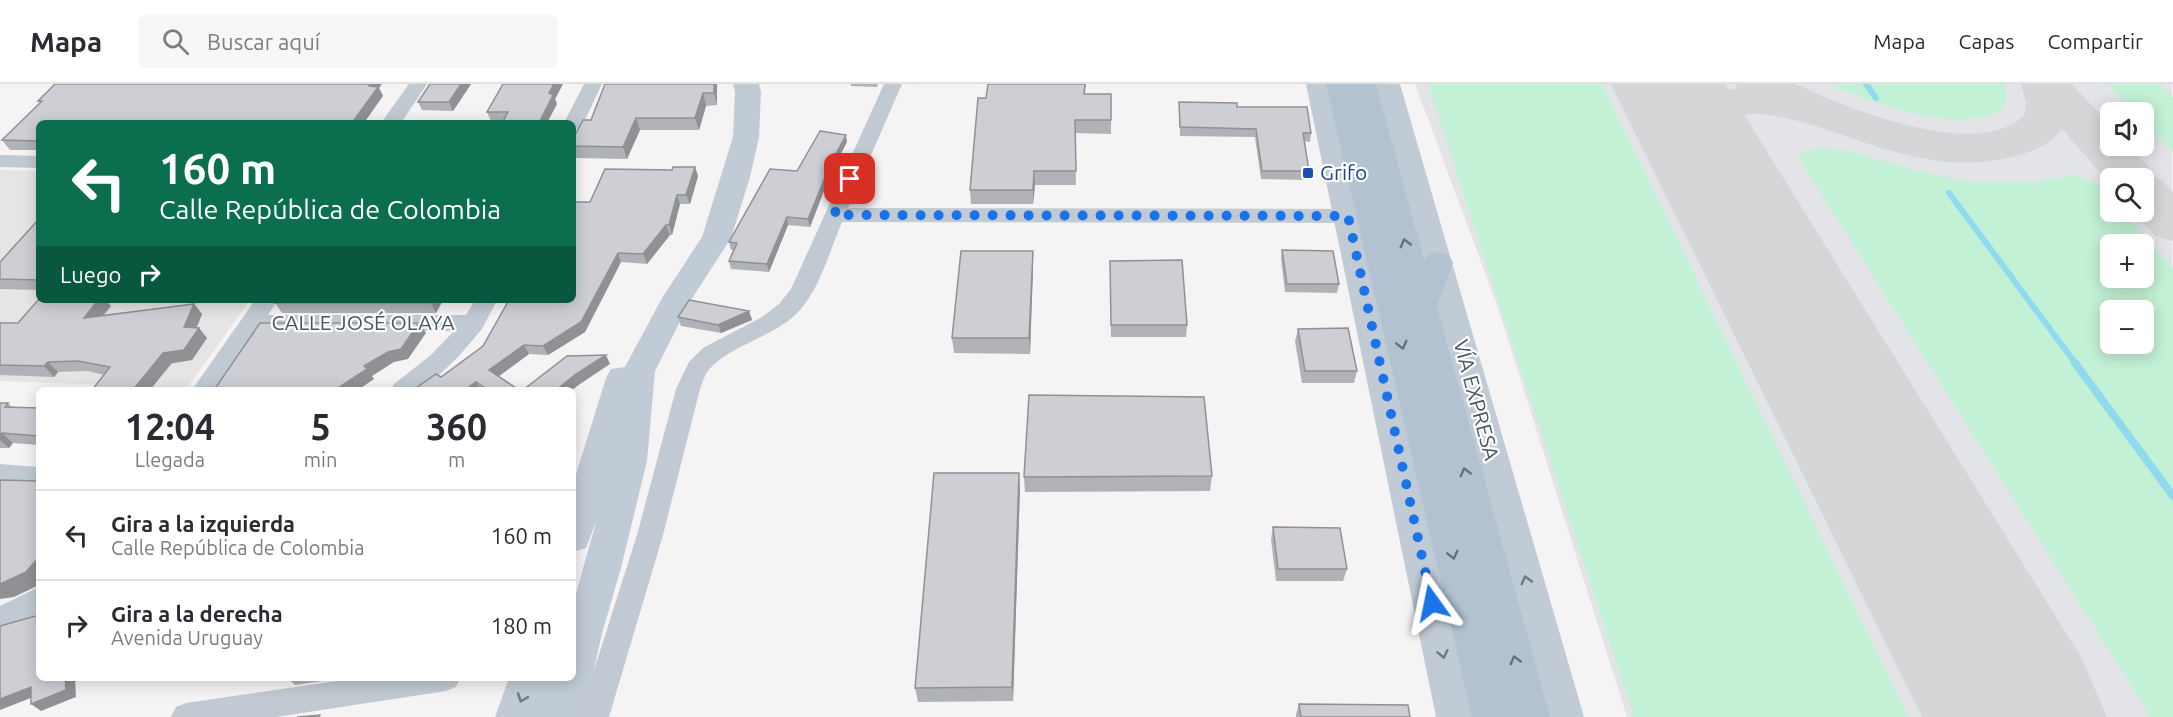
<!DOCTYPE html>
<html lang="es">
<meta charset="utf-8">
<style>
body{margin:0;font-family:Ubuntu,sans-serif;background:#f7f7f7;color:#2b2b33;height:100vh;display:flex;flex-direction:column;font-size:22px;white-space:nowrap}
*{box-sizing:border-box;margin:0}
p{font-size:20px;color:#7c7c81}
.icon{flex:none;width:33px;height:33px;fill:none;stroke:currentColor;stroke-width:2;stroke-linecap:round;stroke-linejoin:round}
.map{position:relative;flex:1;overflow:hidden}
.panel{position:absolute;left:36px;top:303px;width:540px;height:294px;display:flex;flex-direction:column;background:#fff;border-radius:9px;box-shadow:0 3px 15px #0003}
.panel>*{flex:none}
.banner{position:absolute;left:36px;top:36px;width:540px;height:183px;border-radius:9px;box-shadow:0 3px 15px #0003;background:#0b6e4f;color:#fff;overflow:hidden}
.controls{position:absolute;left:2100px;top:18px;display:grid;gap:12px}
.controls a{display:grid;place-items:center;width:54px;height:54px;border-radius:9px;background:#fff;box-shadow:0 3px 15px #0003;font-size:30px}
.pin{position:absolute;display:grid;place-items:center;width:51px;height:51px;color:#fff;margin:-26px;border-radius:12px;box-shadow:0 3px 9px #0006}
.me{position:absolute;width:66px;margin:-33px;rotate:348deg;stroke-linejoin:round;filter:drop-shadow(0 0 4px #0008)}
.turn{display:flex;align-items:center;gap:21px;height:126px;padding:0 24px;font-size:27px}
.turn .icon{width:78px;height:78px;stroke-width:2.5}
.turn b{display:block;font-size:42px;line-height:51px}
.then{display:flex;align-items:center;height:57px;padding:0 24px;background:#0003;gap:12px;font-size:22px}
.eta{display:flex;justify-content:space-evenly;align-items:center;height:102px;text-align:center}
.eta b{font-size:36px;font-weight:700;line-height:42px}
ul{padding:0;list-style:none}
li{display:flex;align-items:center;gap:18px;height:90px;padding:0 24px;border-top:2px solid #e1e1e2}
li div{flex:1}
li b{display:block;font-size:22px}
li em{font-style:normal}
header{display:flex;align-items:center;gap:36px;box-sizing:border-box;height:84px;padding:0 30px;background:#fff;border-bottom:2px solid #e1e1e2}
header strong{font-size:28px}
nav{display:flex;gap:33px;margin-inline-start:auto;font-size:21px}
.search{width:420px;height:54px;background:#f7f7f7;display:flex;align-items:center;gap:15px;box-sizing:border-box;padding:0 21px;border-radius:9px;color:#7c7c81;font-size:22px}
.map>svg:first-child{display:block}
.education{fill:#e6e4e5}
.airport{fill:#e2e4e7;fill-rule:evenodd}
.green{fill:#c3f1d5;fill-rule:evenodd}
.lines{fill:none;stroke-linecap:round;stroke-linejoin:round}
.stream-far1{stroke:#90daee;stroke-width:6}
.stream{stroke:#90daee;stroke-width:8}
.taxiway{fill:#d5d6d8;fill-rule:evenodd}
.runway{fill:#d5d6d8;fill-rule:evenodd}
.street{fill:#c1cad2;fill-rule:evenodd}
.secondary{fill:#c1cbd6;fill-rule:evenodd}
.primary{fill:#b3c2d1;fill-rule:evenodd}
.secondary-bridge{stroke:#c1cbd6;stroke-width:36}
.wall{fill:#b0b2b7}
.shaded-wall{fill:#909195}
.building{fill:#cdcfd5;stroke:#909195;stroke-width:1.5}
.oneway{stroke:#64717d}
.oneway2{stroke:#6e7984}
.route{stroke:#1a73e8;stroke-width:10;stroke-dasharray:0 18}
.transit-dot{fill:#1a4fb4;stroke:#fff;stroke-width:2}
.labels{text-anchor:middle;stroke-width:4.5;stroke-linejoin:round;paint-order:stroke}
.transit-label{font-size:21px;fill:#164399;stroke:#fff;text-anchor:start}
.street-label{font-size:21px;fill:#4a5661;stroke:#fff}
</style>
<header>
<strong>Mapa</strong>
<div class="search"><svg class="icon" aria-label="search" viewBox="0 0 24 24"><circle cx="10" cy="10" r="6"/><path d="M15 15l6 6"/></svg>Buscar aquí</div>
<nav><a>Mapa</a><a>Capas</a><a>Compartir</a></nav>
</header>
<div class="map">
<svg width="2173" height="633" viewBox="0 0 2173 633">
<rect width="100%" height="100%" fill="#f5f3f3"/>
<path class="education" d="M0,86L39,87V216H250L187,304L0,297Z"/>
<path class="airport" d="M1415,0H2172L2173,633H1627L1497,221ZM2110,28H2144V62H2110ZM2110,94H2144V128H2110ZM2110,160H2144V194H2110ZM2110,226H2144V260H2110Z"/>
<path class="green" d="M1428,0H1602L1908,633H1634Z
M1830,0H2005C2005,5 2007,14 2005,19C2003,25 1997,28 1991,30C1951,47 1868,18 1830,0Z
M2107,0H2159L2173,14V69L2144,38V28H2134Z
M1819,64L1849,67L1921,88L1974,98H2035L2074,91L2096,99L2110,113V128H2123L2173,184V633H2151L1803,81L1799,72L1805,68ZM2110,160H2144V194H2110ZM2110,226H2144V260H2110Z"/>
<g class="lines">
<path class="stream-far1" d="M1866,0L1876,14
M1949,109L2076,280"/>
<path class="stream" d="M2075,279L2173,412"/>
<path class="taxiway" d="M1734,0C1751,0 1778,0 1794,0C1808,4 1822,13 1836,18C1884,36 1981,71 2024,32L2026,19L2021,0H2072L2110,41V62H2129L2149,83L2156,94L2162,96L2173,108V157L2155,152L2134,128H2144V94H2110V100L2062,45C2052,59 2033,68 2016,72C1991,79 1965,80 1939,77C1919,74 1899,69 1881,64C1854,56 1751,13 1732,37C1724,46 1730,62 1732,72L1725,83L1708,87L1691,83C1663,40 1694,10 1738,4Z"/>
<path class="runway" d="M1611,0H1725L2081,573L2107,633H1922Z"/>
<path class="street" d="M409,0H427L401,39H381Z
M584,0H602L583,40L580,44L573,46V39H564Z
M884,0H902L848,124L1348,125L1355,127L1358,132L1355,137L1348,139L842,138C829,168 819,210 793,233C769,254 726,263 707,288C704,293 702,300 700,305L663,451L609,633H579L637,451L676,305L689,278L703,264L762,233L779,220L791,205Z
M0,71L39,72V84L0,83Z
M255,216H278L268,231H466L475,216H497L482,245L458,273L436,294L419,306H390L394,300L431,271L454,247H257L217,306H192Z
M0,380L39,383V403L0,400Z
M39,503V529L0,548V522Z
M358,594H460L456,603L446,607L276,633H171L176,623L186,619Z"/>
<path class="secondary" d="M733,0H759L761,8L759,53L750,93L731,154L691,216L655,287L647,377L620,488L614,499L601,504L588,499L582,488L597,435L586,464L573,468V400L606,294L611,285L625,283L662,214L702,153L733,53L735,8Z
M1306,0H1332L1476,633H1436Z
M1374,0H1400L1584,633H1544Z
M573,590L575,594L566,633H495L509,594H573Z"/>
<path class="primary" d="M1326,0H1376L1424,176L1428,171L1438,168L1448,171L1453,178L1437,223L1550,633H1472Z"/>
<path class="secondary-bridge" d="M565,633L584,547L601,488"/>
</g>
<path class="wall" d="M430,0H471L453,27L422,26L418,18Z
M503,0H563L555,15L557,20L503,37H491L487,28Z
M605,0H717V21L706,22L699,46H640L627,75L575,74L573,70V55L591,36Z
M851,0H878L877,3L851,2Z
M988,0H1086L1085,10H1111V50L1075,49L1076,101H1035L1033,120H971L970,106Z
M379,4L383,12L39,39V66H10L2,56L40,19L38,17Z
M1179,18L1237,23L1311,49L1310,58L1304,57L1309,87L1308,96L1261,95L1255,53L1180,52Z
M847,58L832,86L810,143L788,141L769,188L731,185L729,177L734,166H731L729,158L797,87Z
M695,83L698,92L690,120H680L672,151H670L647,180L621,178L585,248L548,271L529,270L498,292L519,306H413L441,293L483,262L590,118L672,86Z
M39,135V206L0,205V178Z
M1282,166L1339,200L1337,209L1285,208L1281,175Z
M1033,167V183L1030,270L954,269L952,254Z
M1110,177L1187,241L1186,253H1111Z
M39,216H105L111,222L103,231L194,220L202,230L197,243L199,244L207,254L192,276L105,291L87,287L58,288L54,293L0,291V239H18Z
M443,216L436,229H282L275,219Z
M749,227L752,236L721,249L681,242L678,233Z
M1298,245L1357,287L1354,299H1302L1295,257Z
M0,319H8L12,323L39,324V361L13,359L9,364H0Z
M1212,392L1210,407L1025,408L1024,393Z
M1020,404L1013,617L918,618L915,604Z
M1273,443L1347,485L1343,497H1276L1271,455Z
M287,594H342L295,601Z
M1299,620L1410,633H1296V630Z"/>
<path class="shaded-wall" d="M371,0H382L379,4L383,12L364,39H352Z
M461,0H471L453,27L449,18Z
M554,0H563L555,15L557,20L547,39H539L549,9Z
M714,0H717V21L714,9Z
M703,9L706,22L699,46L695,34Z
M636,34L640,46L627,75L623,63Z
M846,51L847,58L832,86L810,143L808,135L831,79Z
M695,83L698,92L690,120L686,111Z
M1034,87L1035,101L1033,120V106Z
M677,111L680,120L672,151L669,141Z
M787,133L788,141L769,188L767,180Z
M666,141L670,151L647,180L643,170Z
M1033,167V183L1030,270L1029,254Z
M618,169L621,178L585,248L548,271L543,262Z
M98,216H105L111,222L93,244L84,234Z
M432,216H443L436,229L431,219Z
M194,220L202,230L193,252L199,244L207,254L192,276L172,279L150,306H133L184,243Z
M749,227L752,236L721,249L718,241Z
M419,239L426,249L408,275L394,278L372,292L374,295L358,306H335Z
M524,261L529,270L494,296L489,286Z
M606,271L610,280L580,300L572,306H556L576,290Z
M48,278L58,288L54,293L44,282Z
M476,298L481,306H465Z
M2,349L13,359L9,364L0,356V352Z
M1019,389L1020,404L1013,617L1012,603Z
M39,473V501L14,513L0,515V500Z
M65,594H75L76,613L41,627L31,620Z
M31,603L41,610L0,626V615Z"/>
<path class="building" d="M55,0H371L369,2L378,3L352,39H39V57L2,56L42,17H38Z
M430,0H461L449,18H418Z
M503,0H554L549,9L553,11L539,39H502L508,28H487Z
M605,0H714V9H703L695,34H636L623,63L573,62V55L583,36H591Z
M988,0H1085L1084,10H1111V36H1075L1076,87H1034L1033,106H970L978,14H986Z
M1179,18L1237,19V23H1307L1311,49H1303L1309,87H1262L1256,45L1180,43Z
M820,47L846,51L831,79L808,135L787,133L767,180L729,177L737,159L729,158L770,85L797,87Z
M673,83H695L686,111H677L669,141H666L643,170L618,169L581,238L543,262L524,261L489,286L519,306H488L476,298L465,306H413L436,290L441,293L483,262L509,216H573V118H590L605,85L672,86Z
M39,135V196L0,195V178Z
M1282,166L1333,167L1339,200H1287Z
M961,167H1033L1029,254H952Z
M1182,176L1187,241H1111L1110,177Z
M39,215L98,216L84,234L194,220L184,243L199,244L184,266L163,269L133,306H92L110,283L78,277L48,278L44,282L0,281V239H18Z
M278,216H432L431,219H275Z
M689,216L749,227L718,241L678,233Z
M260,239H419L401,265L388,268L364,282L367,285L335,306H214Z
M1348,244L1357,287H1305L1298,245Z
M606,271L576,290L556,306H523L567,272Z
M1029,311L1204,313L1212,392L1024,393Z
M0,319H8L5,323L39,324V352L2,349L0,352Z
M934,389H1019L1012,603L915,604Z
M0,396L39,397V473L26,488L0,500Z
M1273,443L1340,444L1347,485H1278Z
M39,531V594H65L66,606L31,620V603L0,615V542Z
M1299,620L1408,621L1410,633H1301Z
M320,631L319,633H297Z"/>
<defs><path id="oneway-chevron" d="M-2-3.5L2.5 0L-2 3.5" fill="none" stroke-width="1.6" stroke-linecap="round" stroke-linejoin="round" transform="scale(1.5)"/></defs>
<g class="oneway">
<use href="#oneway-chevron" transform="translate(1405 159) rotate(-105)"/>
<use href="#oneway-chevron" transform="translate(1402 261) rotate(76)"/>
<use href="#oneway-chevron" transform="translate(1465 388) rotate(-105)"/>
<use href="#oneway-chevron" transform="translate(1453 471) rotate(76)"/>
<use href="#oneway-chevron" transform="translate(1515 576) rotate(-105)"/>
</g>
<g class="oneway2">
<use href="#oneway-chevron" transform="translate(1526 496) rotate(-105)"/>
<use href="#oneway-chevron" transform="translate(1443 570) rotate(78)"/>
<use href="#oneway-chevron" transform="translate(522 614) rotate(110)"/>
</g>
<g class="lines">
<path class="route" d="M850,95L834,131L1348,132L1432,519"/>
</g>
<rect class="transit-dot" x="1302" y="83" width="12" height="12" rx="3"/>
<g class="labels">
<g class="transit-label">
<text x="1320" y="96">Grifo</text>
</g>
<g class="street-label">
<text x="363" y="246">CALLE JOSÉ OLAYA</text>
<text transform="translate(1476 316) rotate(75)" y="7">VÍA EXPRESA</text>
</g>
</g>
</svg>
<div class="controls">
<a><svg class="icon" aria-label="sound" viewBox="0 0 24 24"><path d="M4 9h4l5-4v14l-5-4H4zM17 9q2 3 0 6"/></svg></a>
<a><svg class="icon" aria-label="search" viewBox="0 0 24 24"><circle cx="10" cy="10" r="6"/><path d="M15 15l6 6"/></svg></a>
<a>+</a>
<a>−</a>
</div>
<div class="pin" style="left:850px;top:95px;background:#d93025"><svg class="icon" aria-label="arrive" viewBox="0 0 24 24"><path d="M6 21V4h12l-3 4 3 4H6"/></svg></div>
<svg class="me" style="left:1432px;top:519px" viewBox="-20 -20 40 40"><path d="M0-17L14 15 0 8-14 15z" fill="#1a73e8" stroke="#fff" stroke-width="4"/></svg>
<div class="banner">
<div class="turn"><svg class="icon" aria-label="left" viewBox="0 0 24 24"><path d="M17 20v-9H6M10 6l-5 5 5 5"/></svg><div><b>160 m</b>Calle República de Colombia</div></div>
<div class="then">Luego<svg class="icon" aria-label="right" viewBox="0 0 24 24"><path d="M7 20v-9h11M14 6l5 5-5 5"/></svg></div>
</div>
<section class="panel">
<div class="eta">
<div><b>12:04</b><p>Llegada</p></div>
<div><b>5</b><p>min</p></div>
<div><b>360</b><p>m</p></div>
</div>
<ul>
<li><svg class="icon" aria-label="left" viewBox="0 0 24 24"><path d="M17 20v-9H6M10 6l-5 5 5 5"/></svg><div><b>Gira a la izquierda</b><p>Calle República de Colombia</p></div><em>160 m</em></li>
<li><svg class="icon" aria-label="right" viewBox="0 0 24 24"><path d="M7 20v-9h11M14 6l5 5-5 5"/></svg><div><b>Gira a la derecha</b><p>Avenida Uruguay</p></div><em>180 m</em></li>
</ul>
</section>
</div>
